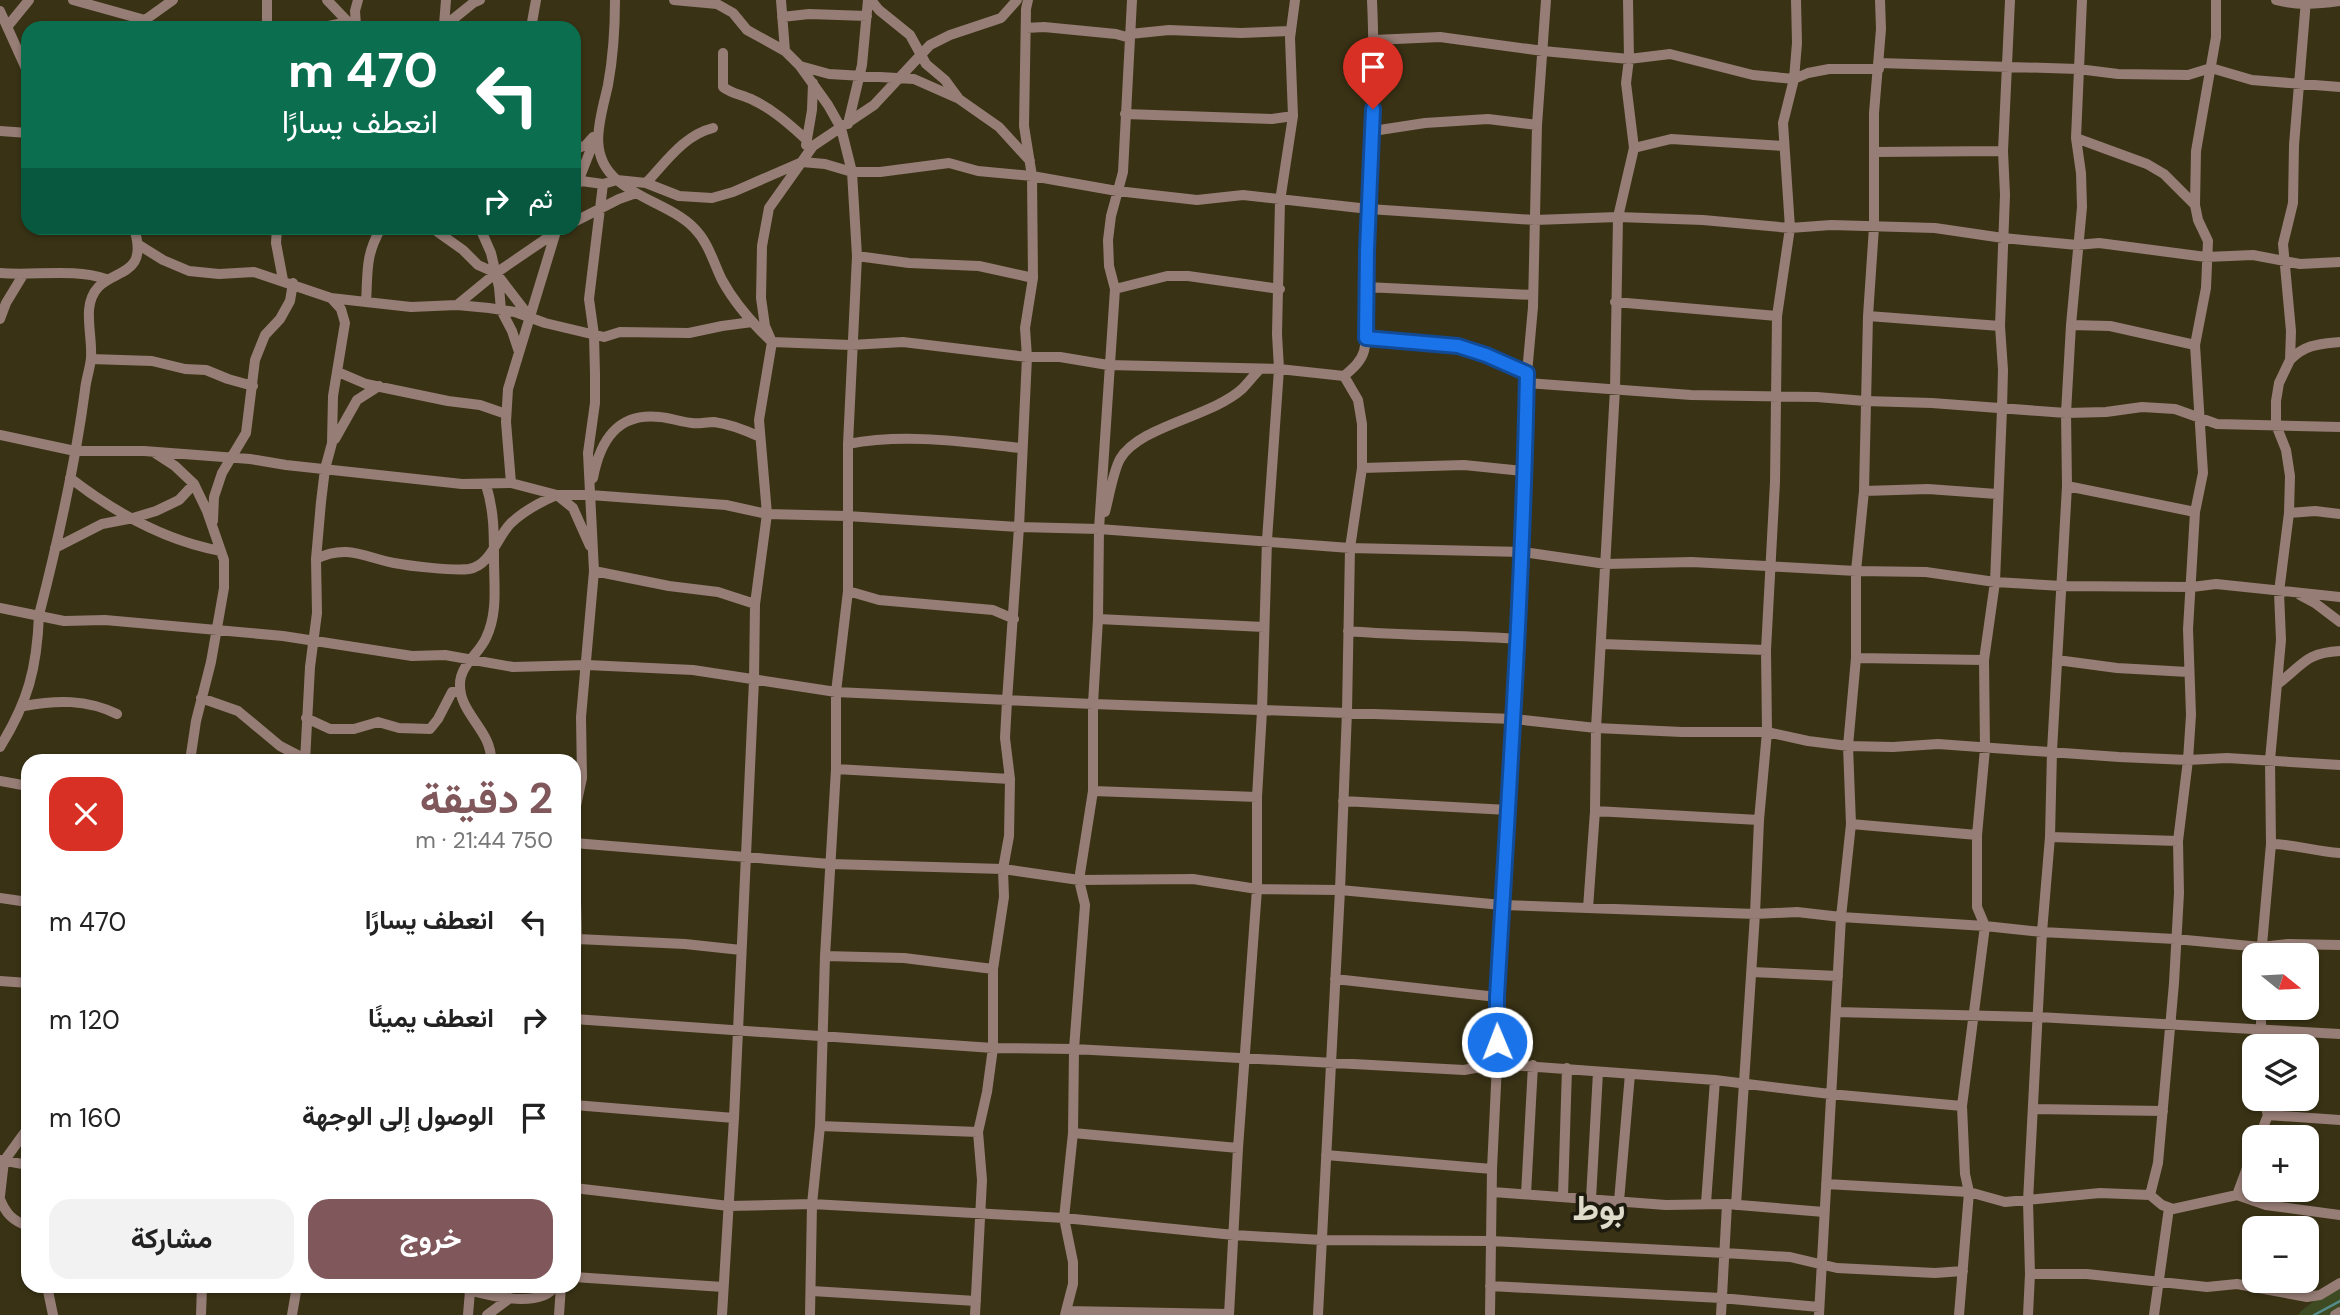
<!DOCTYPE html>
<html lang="ar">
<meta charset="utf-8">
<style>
body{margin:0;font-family:"DM Sans",Vazirmatn,sans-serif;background:#f2f2f2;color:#222;direction:rtl;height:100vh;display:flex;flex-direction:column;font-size:26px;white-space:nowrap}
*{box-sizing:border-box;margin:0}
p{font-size:23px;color:#767676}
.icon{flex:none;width:38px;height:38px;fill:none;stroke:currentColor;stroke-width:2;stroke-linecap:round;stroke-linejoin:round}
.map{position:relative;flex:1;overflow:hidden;direction:ltr}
.side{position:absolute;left:21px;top:754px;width:560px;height:539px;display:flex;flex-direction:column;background:#fff;border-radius:21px;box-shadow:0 2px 5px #0004;direction:rtl}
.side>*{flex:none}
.guide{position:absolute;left:21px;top:21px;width:560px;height:214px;border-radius:21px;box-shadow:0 2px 5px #0004;direction:rtl;background:#0b6e4f;color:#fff;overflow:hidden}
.needle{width:46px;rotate:108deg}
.controls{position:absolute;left:2242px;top:943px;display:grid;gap:14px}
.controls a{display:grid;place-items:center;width:77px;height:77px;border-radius:14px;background:#fff;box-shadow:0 2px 5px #0004;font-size:35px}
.pin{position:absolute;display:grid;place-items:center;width:60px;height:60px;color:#fff;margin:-72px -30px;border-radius:50% 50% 50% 0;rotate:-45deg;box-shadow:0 0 7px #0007}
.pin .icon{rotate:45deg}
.me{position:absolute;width:77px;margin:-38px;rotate:359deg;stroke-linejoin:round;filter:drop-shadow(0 0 5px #0008)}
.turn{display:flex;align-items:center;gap:24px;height:147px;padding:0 28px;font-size:32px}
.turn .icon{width:91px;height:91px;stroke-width:2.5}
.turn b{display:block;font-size:49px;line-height:60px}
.then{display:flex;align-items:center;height:66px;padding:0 28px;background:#0003;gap:14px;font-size:26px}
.round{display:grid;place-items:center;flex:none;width:74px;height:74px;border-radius:21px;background:#f2f2f2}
.head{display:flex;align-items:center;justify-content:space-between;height:119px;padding:0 28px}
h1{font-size:42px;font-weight:700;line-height:52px;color:#80585c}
.cta{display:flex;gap:14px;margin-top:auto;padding:14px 28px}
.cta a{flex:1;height:80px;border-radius:21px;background:#80585c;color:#fff;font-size:28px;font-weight:700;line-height:80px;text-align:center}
.cta a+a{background:#f2f2f2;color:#222}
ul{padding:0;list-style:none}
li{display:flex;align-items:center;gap:21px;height:98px;padding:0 28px}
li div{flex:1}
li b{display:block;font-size:26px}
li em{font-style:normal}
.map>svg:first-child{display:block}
.green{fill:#3e4b22}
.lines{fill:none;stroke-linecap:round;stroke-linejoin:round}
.stream{stroke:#558c8b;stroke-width:2.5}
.minor{stroke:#967d75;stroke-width:10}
.route-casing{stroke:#114b97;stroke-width:18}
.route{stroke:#1a73e8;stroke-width:12}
.labels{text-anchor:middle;stroke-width:7;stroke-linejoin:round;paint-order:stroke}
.town-label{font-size:35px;font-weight:bold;fill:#e0dccb;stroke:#1d1a0e}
</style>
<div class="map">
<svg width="2340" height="1315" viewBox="0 0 2340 1315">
<rect width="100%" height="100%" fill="#393215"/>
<path class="green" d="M2340,1281V1315H2298L2301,1311Z"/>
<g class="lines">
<path class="stream" d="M2314,1315L2340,1301"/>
<path class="minor" d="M73,0L145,20
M267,0V28
M327,0L348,22L365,28
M615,0C615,28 613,58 608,85C601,118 586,154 617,180C640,200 673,207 694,228C709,243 713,262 722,280C735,304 752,323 772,342L851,345L903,342L1027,357H1060L1108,365L1279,369L1344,376
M674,0L717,4L733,13L747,30L785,51L800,66L828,105L841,128L852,172L857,256L848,444V591L836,692V769L825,956L820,1126L812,1204L810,1315
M781,0L785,51
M871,0L879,10L910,35L926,64L945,80L959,99L999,127L1030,161
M1546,0L1537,125L1533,307L1527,373L1523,471V552L1497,997V1064L1715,1080L1830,1094L1962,1106
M1880,0L1881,29L1874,113V227L1868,316L1864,491L1856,571V658L1848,746L1851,824L1841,917L1985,926L2042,932L2175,939L2261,947L2288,944L2340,945
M2276,0C2298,6 2318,4 2340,1
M0,11L28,73
M782,17L809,14L867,16
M356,25L355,11L358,0
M444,25L446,0
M7,27L29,0
M140,28L145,20L173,0
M319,28L348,22
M442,28L473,3L480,0
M531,28L536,0
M1026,28L1044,27L1116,34L1130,38
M1130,34L1169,30L1241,33L1291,31
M1374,40L1440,37L1543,51L1629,59L1670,54L1753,75L1794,79L1808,73L1829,69H1879
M723,53V87C732,94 743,95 753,100C774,110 790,125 807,140
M1879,63L2078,69L2118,74L2188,75L2211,68L2252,80L2340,87
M800,66L829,74L914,79L957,98
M1125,114L1272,119L1293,116
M848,124L862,65L868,0
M0,131L28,133
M1373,131L1425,123L1488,119L1537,125
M2076,138L2147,164L2164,174L2195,205
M806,145L812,110L813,83
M1634,148L1671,139L1783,146
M574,150L586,145L593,137
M1874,152L2003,151
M574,180L603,184L617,180L646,183L679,196L712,198L733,192L802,162L825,164L852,172H880L949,163L978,171L1032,176L1117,191L1197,200L1243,195L1369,209L1535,220L1618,217L1703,220L1790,228L1831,225L1935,228L2003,238L2077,245L2099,243L2206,257L2253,255L2300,264L2340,262
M646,183C666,162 684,135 713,128
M574,192L596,136
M574,222L619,199L636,193
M277,228L276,243L283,280
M432,228L463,250L478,265L496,273L529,316
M480,228L491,253L499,287L501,310L512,331L519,352
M139,245L163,260L189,271L219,274L254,272L331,298L366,302L411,307L457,305L489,308L515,312L545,323L604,337L620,332L689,333L722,326L752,322
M857,256L909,263L979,266L1033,278
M0,273C35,276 73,268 106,279
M1366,287L1533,295
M1115,289L1167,276H1188L1280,289
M366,302C368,271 365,256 381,228
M1615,302L1777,316
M457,305L496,273L556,232
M1868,316L2000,326
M0,319L6,303L23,275
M2071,325L2110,326L2195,345
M1366,338L1458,346L1486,355L1527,373
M91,359L152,361L185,369L206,370L228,379L253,386
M2290,360C2305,344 2320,344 2340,342
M338,372L366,384L448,401L480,405L506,414
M1527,383L1691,395L1817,397L1865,401L1932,403L2066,413L2106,412L2142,407L2175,409L2217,424L2340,427
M0,435L75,451H144L250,459L286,465L462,484L511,483L557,495H590L726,505L767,514L847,516L1019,527L1099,529L1350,548L1523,552L1606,564L1692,562L1856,571L1926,572L1995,582L2062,586L2192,587L2216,584L2340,597
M335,439L357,400L379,386
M848,444C905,433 964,442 1021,448
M155,453L175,466L194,484L207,511L224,560V588L211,662L196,721L190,761
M1362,468L1464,465L1523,471
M70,478C114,512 166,541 221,551
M593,478C600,441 617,412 660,417C671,418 681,422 692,423C699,424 706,422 714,422C730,424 745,430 760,437
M511,483L506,422L508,389L557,228
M486,485C494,510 494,533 494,559C494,586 498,613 486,638C479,654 460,665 460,684C459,714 492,730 491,761
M2067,486L2195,512
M1864,491L1928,489L1997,494
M1105,512C1109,497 1113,472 1120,459C1139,426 1211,417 1242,389C1248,383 1254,375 1260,369
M2289,513L2315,511L2340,514
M213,521L214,497L222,473L246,433L255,360L265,335L280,319L290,301L293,283
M55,548L102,524L133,518L156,511L179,500L194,484
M316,559C347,544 364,557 394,563C410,566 453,571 469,569C491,565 497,537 511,523C525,510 540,502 557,495L573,508L590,546
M594,571L669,586L718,592L755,604
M848,591L879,600L993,610L1014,619
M2300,595L2315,603L2340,622
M0,608L64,621L105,620L283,636L412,656L445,655L513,667L587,665L693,670L836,692L1093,704L1514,719L1596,728L1682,732H1767L1808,741L1848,746L1893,747L1938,744L2119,757L2188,760L2227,758L2340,765
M1098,619L1264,627
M1348,631C1405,636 1461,635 1518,639
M1602,644L1766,650
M1856,658L1984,660
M2057,660L2117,668L2188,672
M2279,683C2304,664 2305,653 2340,651
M201,698L238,711L280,746L309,761
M24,706C56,700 86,699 117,714
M306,718L330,729H354L378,722L399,728L430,729L438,719L452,692L460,691
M0,747C28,702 37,668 39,615C58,541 75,466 85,390C86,379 90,369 91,358C92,342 88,326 89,310C93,261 153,289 134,228
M305,761L310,667L317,613L316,559L321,502L325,469L332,443L333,396L345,323L341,309L331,298
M836,769L1010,779
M0,781L28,786
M1093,791L1257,797
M1343,801L1508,810
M1595,811L1759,820
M574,815L582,778L581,717L594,571L588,453L595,403V374L594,335L589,299L603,184
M1851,824L1977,835
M574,827L577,939L574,963
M2050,837L2178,841
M574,843L830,864L1003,869L1079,880L1193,879L1257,889L1340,890L1502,905L1755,914L1797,912L1841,917L1819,1315
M2271,844C2294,844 2316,852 2340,853
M0,898L28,902
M1588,908L1595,811L1596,728L1615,389L1618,217L1634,148L1626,83L1629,59L1628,0
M577,939L685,944L741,950
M825,956L904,958L993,969
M2261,956L2271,844L2270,760L2281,640L2279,592L2289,513L2290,476L2286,450L2276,425V401L2279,383L2290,360L2291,331L2283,244L2293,203L2294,145L2306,0
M1752,972L1838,976
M1335,979L1497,997
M0,981L28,983
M2261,1008V1046
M1836,1012L2038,1017L2340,1034
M574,1019L993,1048L1074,1049L1464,1070L1497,1064L1492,1169L1490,1315
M574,1105L734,1118
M2033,1109L2163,1111
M2268,1115L2340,1120
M820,1126L978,1132
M1073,1133L1238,1148
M2259,1138L2268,1115L2263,1099
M1326,1155L1492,1169
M0,1160L28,1165
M1826,1184L1969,1192L2005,1202L2100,1193L2150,1195L2162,1205L2173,1209L2237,1195L2266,1205L2340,1215
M574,1188L729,1206L812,1204L1064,1218L1234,1235L1322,1240L1491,1241L1725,1253L1790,1257L1837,1268L1935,1273L1963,1271
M1493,1192L1666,1205L1727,1204L1824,1212
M1526,1194L1533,1065
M2150,1195L2158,1163L2174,983L2179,893L2178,841L2188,760L2191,715L2188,629L2195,512L2203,473L2195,345L2206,288L2208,241L2198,220L2195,205L2196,151L2216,37V0
M2237,1195L2254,1149
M0,1196L4,1161L28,1128
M1563,1196L1567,1068
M0,1199C6,1214 13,1221 28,1226
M1591,1199L1598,1072
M1619,1201L1630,1074
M1706,1203L1715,1080
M1736,1205L1755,914L1759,820L1767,732L1766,650L1775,482L1777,316L1790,228L1783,123L1794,79L1797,43L1796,0
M2030,1274H2087L2207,1287L2237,1284L2307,1297L2320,1295L2340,1283
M574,1277L723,1287
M47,1286L53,1315
M459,1286C480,1295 541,1310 555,1286
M1490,1286L1721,1298L1819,1307
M812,1291L976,1301
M1066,1311L1229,1314
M201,1315L202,1286
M292,1315L297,1286
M468,1315L470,1291
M487,1315L510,1298
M559,1315L561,1286
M722,1315L734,1118L754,680L755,604L767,514L759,420L772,342L765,326L761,298L762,246L769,208L813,146L874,105L930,45L950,35L1001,18L1017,0
M975,1315L982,1180L978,1132L987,1092L993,1048V969L1004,897L1003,869L1009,836L1010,779L1005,738L1007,701L1019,527L1027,357L1025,328L1033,278L1032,176L1024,126L1026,9L1028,0
M1065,1315L1073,1284V1262L1064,1218L1073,1133L1074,1049L1085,905L1079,880L1093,791V704L1098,619L1099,529L1115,289L1109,266L1108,240L1111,216L1123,172L1132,0
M1229,1315L1238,1148L1257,889V797L1262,711L1267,540L1279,369L1277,334L1280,201L1293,116L1290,38L1295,0
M1318,1315L1340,890L1347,711L1350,548L1362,468V424L1358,400L1344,376C1352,369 1361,362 1364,351C1371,321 1365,282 1367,250C1370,167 1376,84 1372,0
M1721,1315L1727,1204
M1959,1315L1969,1192L1965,1174L1962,1106L1985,926L1977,907V835L1985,749L1984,660L1995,582L2002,409L2003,370L2000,326L2005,195L2003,151L2010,0
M2028,1315L2030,1274L2028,1201L2042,932L2050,837L2052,751L2067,486L2066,413L2071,325L2082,207L2081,173L2076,138L2082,0
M2154,1315L2169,1208
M2335,1315L2340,1312"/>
</g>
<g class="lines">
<g class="route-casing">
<path id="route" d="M1373,109L1367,250L1366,338L1458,346L1486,355L1527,373C1523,582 1509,789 1497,997V1042"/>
</g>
<use href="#route" class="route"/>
</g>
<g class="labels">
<g class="town-label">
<text x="1599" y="1220">بوط</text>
</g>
</g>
</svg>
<div class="controls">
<a><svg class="needle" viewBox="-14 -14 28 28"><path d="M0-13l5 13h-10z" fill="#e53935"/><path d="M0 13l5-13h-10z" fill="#767676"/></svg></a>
<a><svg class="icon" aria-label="layers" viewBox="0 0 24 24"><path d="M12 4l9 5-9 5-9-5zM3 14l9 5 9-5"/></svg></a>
<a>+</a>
<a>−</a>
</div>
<div class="pin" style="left:1373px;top:109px;background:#d93025"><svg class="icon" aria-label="arrive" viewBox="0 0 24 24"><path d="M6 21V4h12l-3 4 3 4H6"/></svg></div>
<svg class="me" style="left:1497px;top:1042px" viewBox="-20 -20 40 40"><circle r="17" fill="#1a73e8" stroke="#fff" stroke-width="3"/><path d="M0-11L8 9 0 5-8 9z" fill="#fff"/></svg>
<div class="guide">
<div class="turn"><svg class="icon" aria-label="left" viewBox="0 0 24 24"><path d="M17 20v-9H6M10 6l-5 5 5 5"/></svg><div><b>470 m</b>انعطف يسارًا</div></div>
<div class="then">ثم<svg class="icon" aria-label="right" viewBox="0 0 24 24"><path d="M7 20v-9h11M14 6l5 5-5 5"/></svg></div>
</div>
<section class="side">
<div class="head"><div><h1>2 دقيقة</h1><p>750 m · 21:44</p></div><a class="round" style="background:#d93025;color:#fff"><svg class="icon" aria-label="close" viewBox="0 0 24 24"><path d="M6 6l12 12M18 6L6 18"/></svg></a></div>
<ul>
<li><svg class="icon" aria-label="left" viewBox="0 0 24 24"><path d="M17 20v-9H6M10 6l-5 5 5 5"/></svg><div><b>انعطف يسارًا</b></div><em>470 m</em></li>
<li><svg class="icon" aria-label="right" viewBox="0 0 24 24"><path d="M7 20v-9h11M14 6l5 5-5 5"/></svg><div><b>انعطف يمينًا</b></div><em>120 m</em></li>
<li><svg class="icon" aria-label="arrive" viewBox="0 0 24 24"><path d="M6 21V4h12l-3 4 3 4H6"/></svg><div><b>الوصول إلى الوجهة</b></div><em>160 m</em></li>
</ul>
<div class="cta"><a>خروج</a><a>مشاركة</a></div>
</section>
</div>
